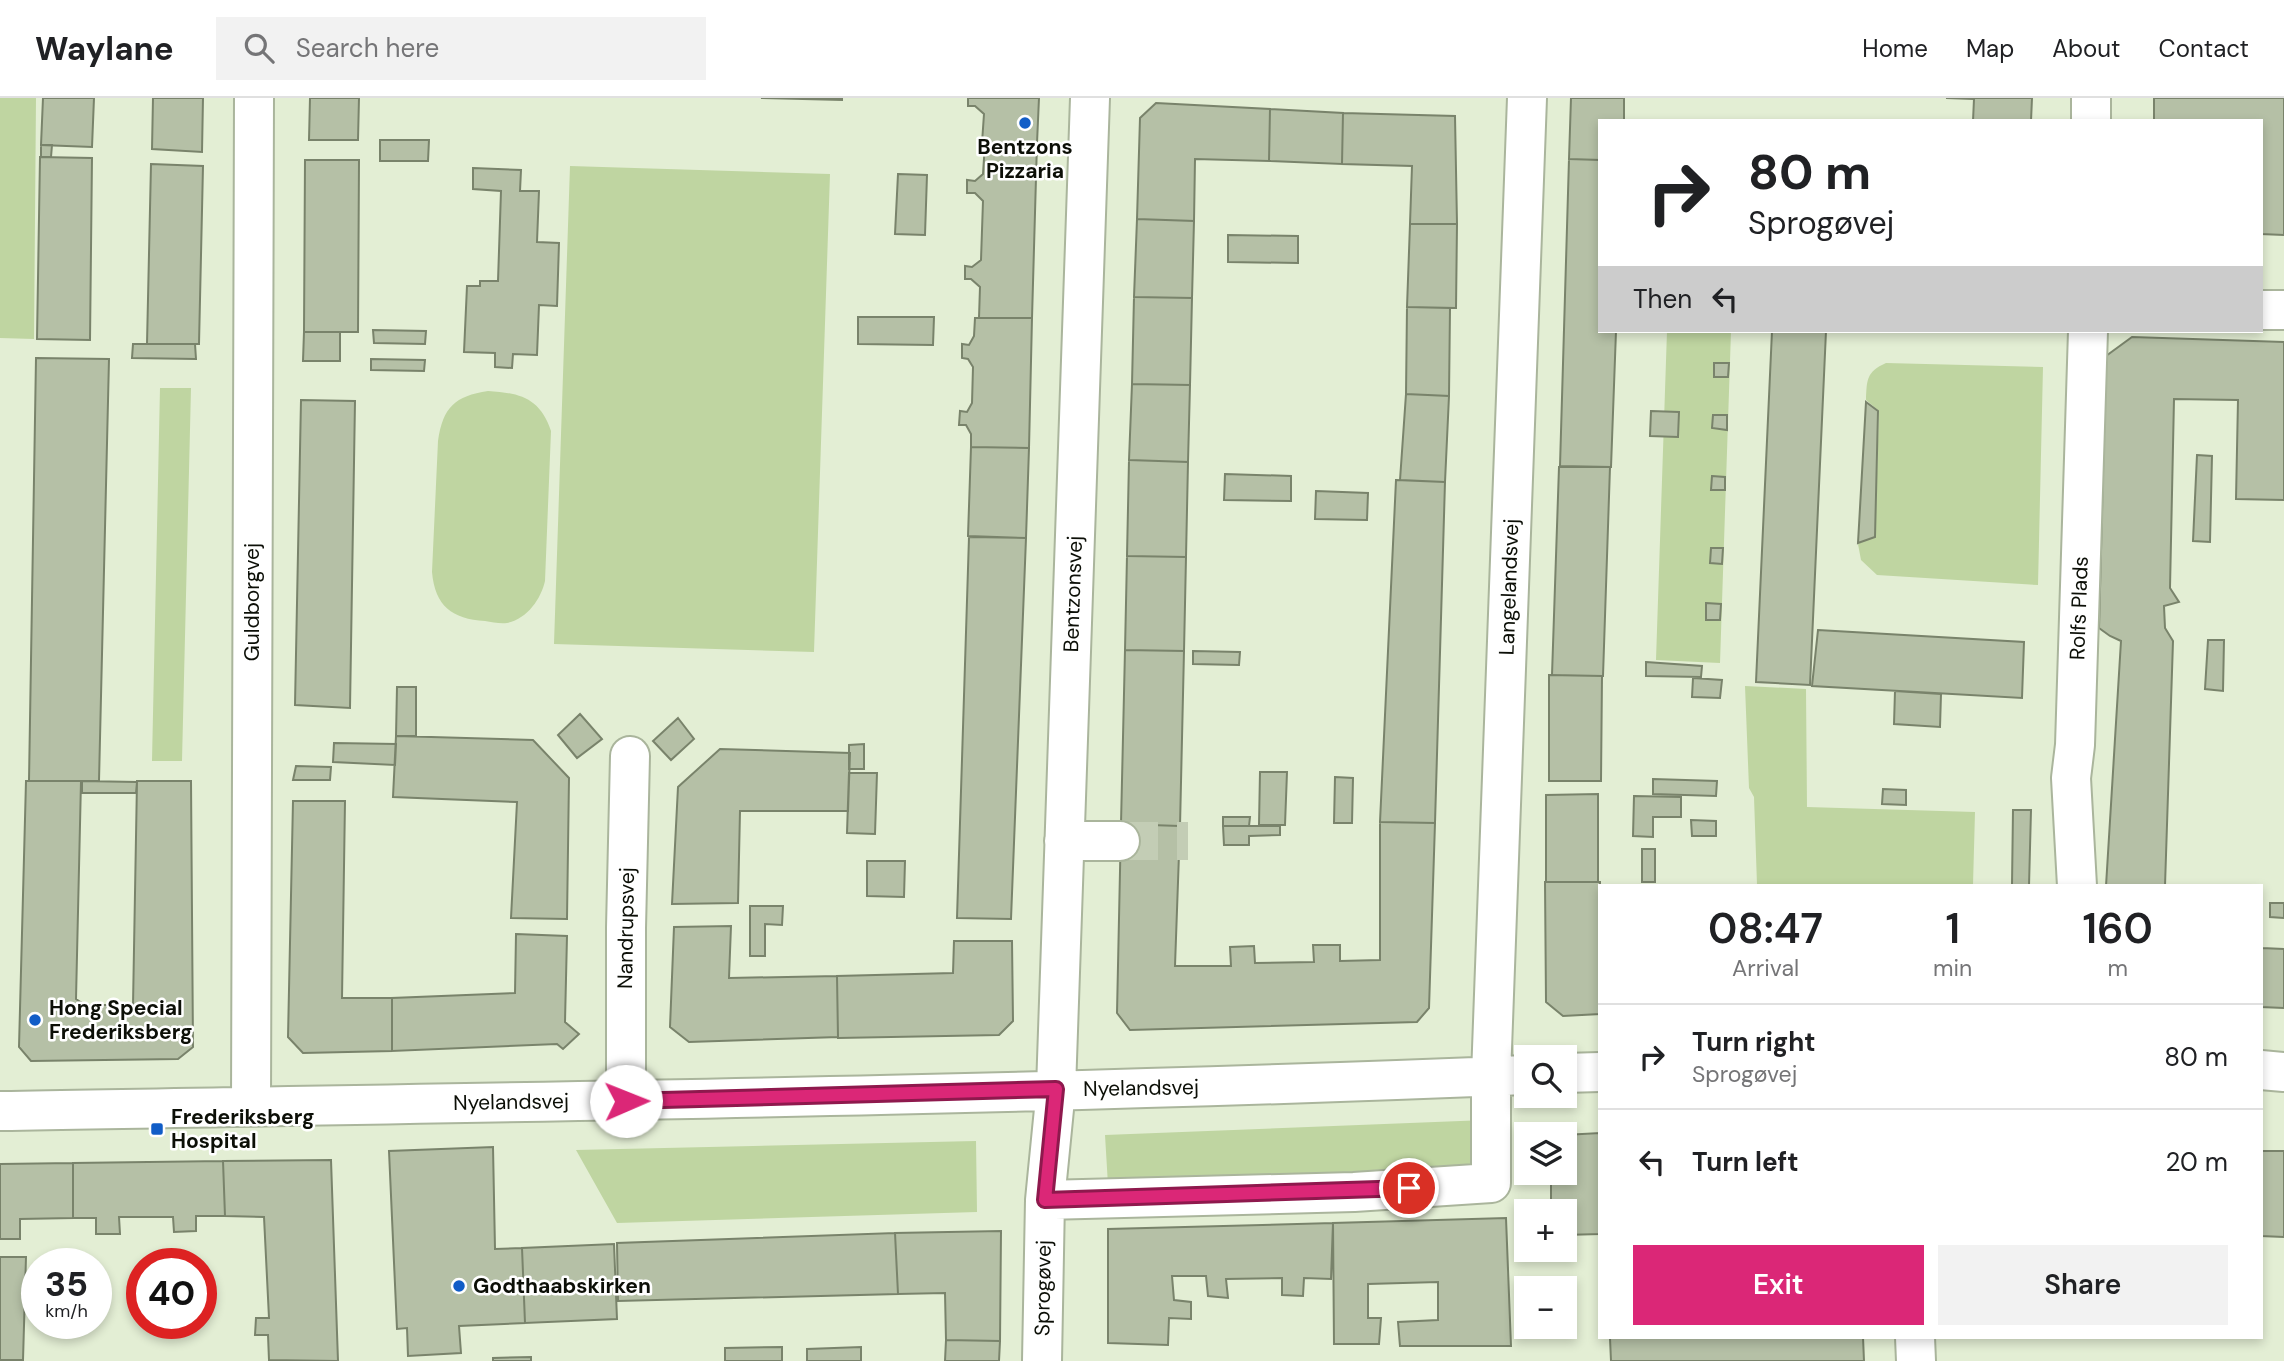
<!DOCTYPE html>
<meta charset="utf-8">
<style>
body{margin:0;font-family:"DM Sans",sans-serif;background:#f2f2f2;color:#202124;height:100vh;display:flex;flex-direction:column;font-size:26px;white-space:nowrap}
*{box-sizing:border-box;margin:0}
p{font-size:23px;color:#757577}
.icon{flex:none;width:38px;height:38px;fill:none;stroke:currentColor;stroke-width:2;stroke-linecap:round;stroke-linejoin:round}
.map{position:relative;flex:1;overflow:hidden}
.drawer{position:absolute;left:1598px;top:786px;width:665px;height:455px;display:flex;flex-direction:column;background:#fff;border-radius:0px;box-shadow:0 4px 10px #0003}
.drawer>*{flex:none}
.guide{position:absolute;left:1598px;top:21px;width:665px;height:214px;border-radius:0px;box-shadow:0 4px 10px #0003;background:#fff;color:#202124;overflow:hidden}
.controls{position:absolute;left:1514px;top:947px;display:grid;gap:14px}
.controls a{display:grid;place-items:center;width:63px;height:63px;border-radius:0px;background:#fff;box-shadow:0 4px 10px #0003;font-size:35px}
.speed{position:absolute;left:21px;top:1150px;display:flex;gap:14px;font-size:35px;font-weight:700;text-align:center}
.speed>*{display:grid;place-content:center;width:91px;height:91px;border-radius:50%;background:#fff;box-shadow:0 4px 10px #0003;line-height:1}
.speed small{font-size:18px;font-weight:400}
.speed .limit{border:10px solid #d22;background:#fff;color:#111}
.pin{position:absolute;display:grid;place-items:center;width:60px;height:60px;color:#fff;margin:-30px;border:4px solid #fff;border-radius:50%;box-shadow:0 2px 7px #0007}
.me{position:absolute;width:77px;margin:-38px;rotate:89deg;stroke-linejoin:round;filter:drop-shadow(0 0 5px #0008)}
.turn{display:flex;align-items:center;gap:24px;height:147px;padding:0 35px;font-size:32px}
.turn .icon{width:91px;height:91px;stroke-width:2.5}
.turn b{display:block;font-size:49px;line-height:60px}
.then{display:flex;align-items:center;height:66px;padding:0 35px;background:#0003;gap:14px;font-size:26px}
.eta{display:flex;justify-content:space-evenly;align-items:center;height:119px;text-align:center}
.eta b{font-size:42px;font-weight:600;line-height:49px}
.button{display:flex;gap:14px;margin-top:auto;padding:14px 35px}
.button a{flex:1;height:80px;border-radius:0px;background:#db2777;color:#fff;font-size:28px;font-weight:600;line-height:80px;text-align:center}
.button a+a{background:#f2f2f2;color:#202124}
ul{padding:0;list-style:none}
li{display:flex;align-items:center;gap:21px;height:105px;padding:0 35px;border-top:2px solid #e0e0e0}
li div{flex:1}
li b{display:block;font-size:26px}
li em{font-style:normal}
header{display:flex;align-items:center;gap:42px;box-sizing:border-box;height:98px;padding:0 35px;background:#fff;border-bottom:2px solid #e0e0e0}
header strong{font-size:33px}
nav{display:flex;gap:38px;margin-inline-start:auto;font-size:24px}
.search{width:490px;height:63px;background:#f2f2f2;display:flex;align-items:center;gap:18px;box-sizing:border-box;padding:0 24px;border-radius:0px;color:#757577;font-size:26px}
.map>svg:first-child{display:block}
.green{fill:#bfd5a1}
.building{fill:#b5c0a6;stroke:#79836b;stroke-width:2}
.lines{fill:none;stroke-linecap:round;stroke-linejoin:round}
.minor-tunnel{stroke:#c3cdb5;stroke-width:38;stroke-dasharray:38 19;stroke-linecap:butt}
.minor-casing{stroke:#aab59c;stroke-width:42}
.minor{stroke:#fff;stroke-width:38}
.route-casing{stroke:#8e194d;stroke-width:18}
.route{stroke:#db2777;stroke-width:12}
.poi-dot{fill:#115dc7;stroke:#fff;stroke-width:2.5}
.labels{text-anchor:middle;stroke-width:5;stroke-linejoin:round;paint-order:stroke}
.poi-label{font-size:21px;font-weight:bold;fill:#0c0f07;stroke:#fff;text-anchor:start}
.street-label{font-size:21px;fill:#0c0f07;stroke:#fff}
</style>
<header>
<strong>Waylane</strong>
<div class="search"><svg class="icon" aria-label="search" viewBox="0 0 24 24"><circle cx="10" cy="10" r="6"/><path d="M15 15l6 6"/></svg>Search here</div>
<nav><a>Home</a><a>Map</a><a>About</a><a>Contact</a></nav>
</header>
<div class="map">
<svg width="2284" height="1263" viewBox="0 0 2284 1263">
<rect width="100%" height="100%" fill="#e3eed4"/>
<path class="green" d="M0,0H36L34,241L0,240Z
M570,68L830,76L814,554L554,546Z
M1667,233H1731L1720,565L1656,562Z
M1886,265L2043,269L2038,487L1877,477L1861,462L1858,446L1875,438L1879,313L1866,302C1867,282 1866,274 1886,265Z
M160,290H191L182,663H152Z
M488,293C520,295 540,300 551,333L545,483C541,501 527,521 507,525C500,526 492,524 485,523C452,521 435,508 432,474L438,343C443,309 455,298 488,293Z
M1745,588L1806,591L1807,709L1975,714L1973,787H1757L1754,699L1749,690Z
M1486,1022L1473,1068L1458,1077L1108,1087L1105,1037Z
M976,1043L977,1114L617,1125L576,1052Z"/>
<path class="building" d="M43,0H94L92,49L41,47Z
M153,0H203L202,54L152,51Z
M310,0H359L358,42H309Z
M761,0H842V2Z
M968,0H1039L1037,45H982L984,16L975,8H968Z
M1571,0H1624V23H1600V62L1569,61Z
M1946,0H2032L2031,23H1973L1974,1Z
M2154,0H2284V137L2261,136V23H2154Z
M1156,5L1270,11L1269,63L1195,61L1194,123L1137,121L1140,20Z
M1270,11L1343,15L1342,66L1269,63Z
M1343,15L1455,18L1457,126H1410L1412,68L1342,66Z
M380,42H429L428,63H380Z
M985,45H1037L1032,220H979L980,189L971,181H965V168L972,169L981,162L983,103L975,95H967V82L975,83L983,76Z
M41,47H52L51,59H41Z
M40,59L92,60L90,242L37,241Z
M1569,61L1600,62V233H1616L1611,369L1560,368Z
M305,62H359L358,234H304Z
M151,66L203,68L199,246H147Z
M473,70L521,72L520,93H539L537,144L559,145L557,208L539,207L537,257L513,256L512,270L495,269V255L464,254L467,188H480V183H498L501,93L473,91Z
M898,76L927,77L925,137L895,136Z
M1137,121L1194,123L1192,200L1134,199Z
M1410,126H1457L1456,210L1407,209Z
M1228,137L1298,138V165L1228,164Z
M1134,199L1192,200L1190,287L1132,286Z
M1407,209L1450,210L1449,298L1406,296Z
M858,219H934L933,247L858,246Z
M975,220H1032L1029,350L971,349V336L966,327H959L960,313L967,314L972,305L973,269L968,261L962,260V246L969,247L974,238Z
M373,232L426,233L425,246L374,245Z
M1772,233H1826L1810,587L1756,584Z
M304,234H340V263H303Z
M2132,239L2284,244V402L2236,401L2238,302L2174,301L2170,490L2179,504L2164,508L2165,530L2173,543L2165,788H2106L2121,543L2110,538L2099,530L2106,258Z
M133,246H195L196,261L132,260Z
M36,260L109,261L99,683H29Z
M371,261L425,262L424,273L371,272Z
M1714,265H1729L1728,279H1714Z
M1132,286L1190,287L1188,364L1129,362Z
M1406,296L1449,298L1445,384L1400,382Z
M301,302L355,303L350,610L295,607Z
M1866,304L1878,313L1875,439L1858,445Z
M1651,313L1679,314L1678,339L1650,338Z
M1713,317H1727V332L1712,330Z
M971,349L1029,350L1026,440L968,438Z
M2197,357L2212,358L2210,444L2193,443Z
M1129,362L1188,364L1186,459L1127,458Z
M1559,369H1610L1603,578L1552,577Z
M1225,376L1291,378V403L1224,402Z
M1712,378L1725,379V392H1711Z
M1396,382L1445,384L1435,725L1380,724Z
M1316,393L1368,395L1367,422L1315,421Z
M969,439L1026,440L1011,821L957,820Z
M1711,450H1723L1722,466L1710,465Z
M1127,458L1186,459L1184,553L1125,552Z
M1706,505L1721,506L1720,522H1706Z
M1818,532L2024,544L2022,600L1812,588Z
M2208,542H2224L2223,593L2205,591Z
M1125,552L1184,553L1180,728L1121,726Z
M1193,553L1240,554L1239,567L1193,566Z
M1646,564L1702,568L1701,579L1646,578Z
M1549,577L1602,578L1601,683H1549Z
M1693,580L1722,582L1720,600L1692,599Z
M397,589H416V638H396Z
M1895,593L1941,596L1940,629L1894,626Z
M580,616L602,641L577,660L558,637Z
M678,620L694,641L671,662L653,643Z
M396,638L533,642L569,680L567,821L511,820L517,704L393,699Z
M334,645L396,646L395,667L333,664Z
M864,646V671H849V647Z
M720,651L850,655L848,713H740L738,805L672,806L678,689Z
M296,668L331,669L330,682H293Z
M1260,674H1287L1285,727H1259Z
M849,675H877L875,736L847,735Z
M1335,679L1353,680L1352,725H1334Z
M1653,681L1717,683L1716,698L1653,696Z
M26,683H81L76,901L85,907H133L137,683H191L193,949L178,961L31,963L19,949Z
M82,683L137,684L136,695H82Z
M1883,691L1906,692V707L1882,706Z
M1598,696V784H1546V697Z
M1634,698L1681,699V719H1653V739L1633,738Z
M293,703H345L342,900H392V953L303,955L288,939Z
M2013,712H2031L2029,788L2012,787Z
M1223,719H1250L1249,728H1223Z
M1691,722L1716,723V738H1692Z
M1380,724L1435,725L1429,910L1417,924L1130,932L1117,915L1121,726L1180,728L1175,868H1231L1230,849L1254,848L1255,865L1314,864L1313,847H1340V863L1380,862Z
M1223,728H1280V737L1249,738V747H1224Z
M1642,751H1655V784H1642Z
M867,763H905L904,799L867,798Z
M1545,784H1600V916L1563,918L1546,904Z
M2270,805H2284V820L2270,819Z
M750,808H783L782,827L765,826V858H750Z
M731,828L729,880L837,878L838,939L689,944L670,929L674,829Z
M516,836L567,838L565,924L579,936L563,951L557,946L392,953V900L515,895Z
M2261,836L2262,850L2284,851V910L2261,909Z
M954,843H1012L1013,923L999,937L838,940L837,878L953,875Z
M1600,1035V1136L1564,1137V1113H1551V1074H1564V1037Z
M493,1049L495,1151L522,1150L525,1225L459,1228L461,1255L408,1258L407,1230L397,1231L389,1053Z
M2261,1053H2284V1139L2261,1138Z
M331,1062L338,1263L269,1262L268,1237H255L256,1220H269L264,1119L225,1118L223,1063Z
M223,1063L225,1118H196V1133L174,1134L173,1119H119L120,1136H96V1120H73V1065Z
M73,1065V1120L20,1121V1141H0V1066Z
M1506,1120L1511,1248H1400L1398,1224L1438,1222V1184L1368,1186V1220H1381L1379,1246H1334L1333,1125Z
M1333,1125L1331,1181L1304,1180L1303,1198L1282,1197V1180L1226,1181L1228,1200L1208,1198L1206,1178H1172L1174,1202L1191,1204V1221L1169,1220L1168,1247L1108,1245V1131Z
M1001,1133L1000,1243L946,1242L945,1195L898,1196L895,1135Z
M895,1135L898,1196L618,1203L617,1145Z
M614,1146L617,1221L525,1225L522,1150Z
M0,1159H26L23,1262H0Z
M1679,1239H1863L1864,1263H1611L1610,1240Z
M946,1242L1000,1243L999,1263H945Z
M782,1249V1263H725V1250Z
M861,1249V1263H807V1251Z
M531,1259V1263H493V1260Z"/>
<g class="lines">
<path class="minor-tunnel" d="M1120,743H1188"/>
<g class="minor-casing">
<path id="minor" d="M2091,23V0
M2261,212H2284
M1064,743H1120
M2077,788L2071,680L2075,647L2088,233
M2261,972L2284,974
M1564,975L1600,974
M626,1003V830L630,658
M251,1008L254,0
M0,1013C509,1004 1018,998 1526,977
M1045,1102L1354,1094L1491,1085V978L1527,0
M1915,1239L1916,1263
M1042,1263L1045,1102L1056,991L1090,0"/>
</g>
<use href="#minor" class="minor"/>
</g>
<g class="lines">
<g class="route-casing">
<path id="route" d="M626,1003L1056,991L1045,1102L1409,1090"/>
</g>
<use href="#route" class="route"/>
</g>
<g class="poi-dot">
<circle cx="1025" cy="25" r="7"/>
<circle cx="35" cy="922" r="7"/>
<rect x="150" y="1024" width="14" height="14" rx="3.5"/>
<circle cx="459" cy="1188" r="7"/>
</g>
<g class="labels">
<g class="poi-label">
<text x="1025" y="56" text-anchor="middle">Bentzons<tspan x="1025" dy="24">Pizzaria</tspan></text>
<text x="49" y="917">Hong Special<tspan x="49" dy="24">Frederiksberg</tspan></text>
<text x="171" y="1026">Frederiksberg<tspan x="171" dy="24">Hospital</tspan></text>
<text x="473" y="1195">Godthaabskirken</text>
</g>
<g class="street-label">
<text transform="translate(1509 489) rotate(-88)" y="7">Langelandsvej</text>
<text transform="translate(1073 496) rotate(-88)" y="7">Bentzonsvej</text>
<text transform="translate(252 504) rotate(-90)" y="7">Guldborgvej</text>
<text transform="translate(2079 510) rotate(-88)" y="7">Rolfs Plads</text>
<text transform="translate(626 830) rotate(-89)" y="7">Nandrupsvej</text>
<text transform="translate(1141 990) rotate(-1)" y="7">Nyelandsvej</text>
<text transform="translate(511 1004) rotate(-1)" y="7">Nyelandsvej</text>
<text transform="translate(1043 1190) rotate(-89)" y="7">Sprogøvej</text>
</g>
</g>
</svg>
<div class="controls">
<a><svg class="icon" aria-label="search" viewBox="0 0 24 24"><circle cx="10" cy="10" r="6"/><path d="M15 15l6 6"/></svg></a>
<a><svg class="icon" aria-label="layers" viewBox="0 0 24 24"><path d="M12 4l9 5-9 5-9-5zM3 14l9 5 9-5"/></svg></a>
<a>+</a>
<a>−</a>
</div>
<div class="speed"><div>35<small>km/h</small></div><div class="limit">40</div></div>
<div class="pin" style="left:1409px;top:1090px;background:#d93025"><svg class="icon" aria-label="arrive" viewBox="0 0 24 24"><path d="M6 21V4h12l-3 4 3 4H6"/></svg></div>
<svg class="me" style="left:626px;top:1003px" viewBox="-20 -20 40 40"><circle r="19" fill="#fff"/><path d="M0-13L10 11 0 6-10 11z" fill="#db2777"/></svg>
<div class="guide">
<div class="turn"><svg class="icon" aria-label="right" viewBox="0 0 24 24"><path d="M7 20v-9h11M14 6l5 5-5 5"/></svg><div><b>80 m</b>Sprogøvej</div></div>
<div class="then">Then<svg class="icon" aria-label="left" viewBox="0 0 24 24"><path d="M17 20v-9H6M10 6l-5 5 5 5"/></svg></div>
</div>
<section class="drawer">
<div class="eta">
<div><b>08:47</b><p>Arrival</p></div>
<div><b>1</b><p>min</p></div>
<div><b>160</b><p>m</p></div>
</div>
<ul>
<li><svg class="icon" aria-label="right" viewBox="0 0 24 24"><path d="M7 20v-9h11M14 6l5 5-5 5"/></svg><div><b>Turn right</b><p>Sprogøvej</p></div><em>80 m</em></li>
<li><svg class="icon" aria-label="left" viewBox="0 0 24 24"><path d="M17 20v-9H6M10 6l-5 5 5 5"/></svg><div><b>Turn left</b></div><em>20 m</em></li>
</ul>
<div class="button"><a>Exit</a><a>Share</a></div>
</section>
</div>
